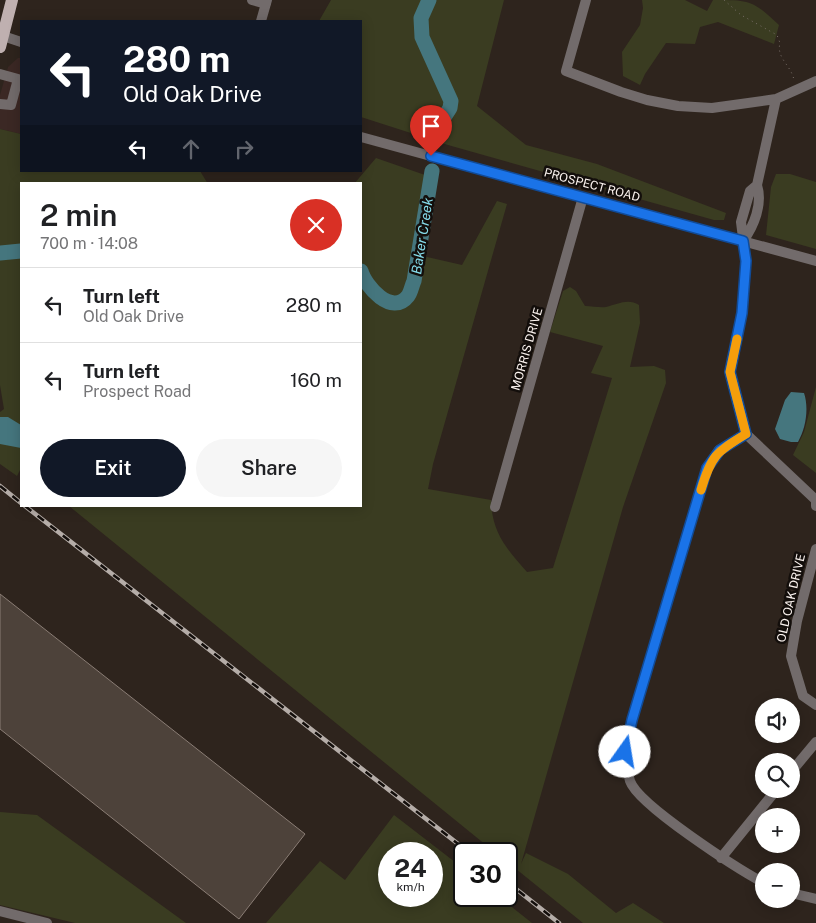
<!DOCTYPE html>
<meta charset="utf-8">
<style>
body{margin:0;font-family:"Public Sans",sans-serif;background:#f6f6f6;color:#202124;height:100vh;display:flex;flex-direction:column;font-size:19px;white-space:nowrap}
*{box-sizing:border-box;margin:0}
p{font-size:16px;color:#757577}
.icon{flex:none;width:28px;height:28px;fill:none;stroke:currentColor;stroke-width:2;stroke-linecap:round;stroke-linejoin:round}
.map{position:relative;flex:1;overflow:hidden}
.sheet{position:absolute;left:20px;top:182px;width:342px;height:325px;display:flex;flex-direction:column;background:#fff;border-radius:0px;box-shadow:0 2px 12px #0003}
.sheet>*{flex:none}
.guide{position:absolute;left:20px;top:20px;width:342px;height:152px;border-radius:0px;box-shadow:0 2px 12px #0003;background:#111827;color:#fff;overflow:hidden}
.tools{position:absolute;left:755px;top:698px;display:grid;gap:10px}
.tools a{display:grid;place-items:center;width:45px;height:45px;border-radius:50%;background:#fff;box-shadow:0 2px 12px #0003;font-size:25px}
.speed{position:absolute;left:378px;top:842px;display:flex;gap:10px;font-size:25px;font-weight:700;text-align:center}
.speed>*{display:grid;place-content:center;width:65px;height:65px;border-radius:50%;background:#fff;box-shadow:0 2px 12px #0003;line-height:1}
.speed small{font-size:12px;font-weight:400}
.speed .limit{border:2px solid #111;border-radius:8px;background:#fff;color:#111}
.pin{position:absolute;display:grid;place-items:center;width:42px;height:42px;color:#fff;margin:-51px -21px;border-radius:50% 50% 50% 0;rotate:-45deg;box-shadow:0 0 5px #0007}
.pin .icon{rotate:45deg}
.me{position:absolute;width:55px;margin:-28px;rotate:13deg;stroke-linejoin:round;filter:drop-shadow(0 0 4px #0008)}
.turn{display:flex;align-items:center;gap:18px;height:105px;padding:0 20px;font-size:22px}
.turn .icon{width:65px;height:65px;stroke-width:2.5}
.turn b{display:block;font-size:35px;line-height:42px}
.lanes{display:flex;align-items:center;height:48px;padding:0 20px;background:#0003;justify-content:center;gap:25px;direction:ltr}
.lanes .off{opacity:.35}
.round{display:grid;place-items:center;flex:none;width:52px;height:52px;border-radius:26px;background:#f6f6f6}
.overview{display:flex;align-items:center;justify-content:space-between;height:85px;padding:0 20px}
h1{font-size:30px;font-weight:600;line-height:38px}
.primary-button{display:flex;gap:10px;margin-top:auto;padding:10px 20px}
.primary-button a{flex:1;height:58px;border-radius:30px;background:#111827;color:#fff;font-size:20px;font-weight:600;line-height:58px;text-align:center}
.primary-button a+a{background:#f6f6f6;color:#202124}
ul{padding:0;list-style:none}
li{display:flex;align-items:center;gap:15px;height:75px;padding:0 20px;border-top:1px solid #e0e0e0}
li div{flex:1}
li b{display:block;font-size:19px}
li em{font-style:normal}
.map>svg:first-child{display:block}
.commercial{fill:#3b2824}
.green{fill:#3a3c21;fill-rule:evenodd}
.water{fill:#45767e}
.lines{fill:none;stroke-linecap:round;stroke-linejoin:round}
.river{stroke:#45767e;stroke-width:15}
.building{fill:#4d423a;stroke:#8a7d75}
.path{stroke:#796f69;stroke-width:1;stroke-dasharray:1 4;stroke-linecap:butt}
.minor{stroke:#726b6b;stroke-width:10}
.major{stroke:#bfb0b0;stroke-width:12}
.rail-casing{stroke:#b5ada8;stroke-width:4.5}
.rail{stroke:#130e0b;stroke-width:2.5;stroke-dasharray:8;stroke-linecap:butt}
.route-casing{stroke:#114b97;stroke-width:12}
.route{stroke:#1a73e8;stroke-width:9}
.slow{stroke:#f59e0b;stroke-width:9}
.labels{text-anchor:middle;stroke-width:5;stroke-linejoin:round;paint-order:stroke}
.street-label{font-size:12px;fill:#fbf3ef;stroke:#130e0b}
.water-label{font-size:14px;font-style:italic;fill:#85dae8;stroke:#130e0b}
</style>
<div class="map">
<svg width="816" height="923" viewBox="0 0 816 923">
<rect width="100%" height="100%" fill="#2e241d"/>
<path class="commercial" d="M18,58H21V134L0,129V95L8,67Z"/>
<path class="green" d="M331,0H504L477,106L526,145L597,164L726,213L724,220H714L448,145L361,117V21H319Z
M642,0H685L707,11L713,0C749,0 753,0 779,25L774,44L718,22L700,27L695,44L666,43L645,74L640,85L623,76L622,52L640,25L643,8Z
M0,129L21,134V171H200L208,184H21V468L17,476L0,464V412L4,409L0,385Z
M376,158L425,175L414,254L462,265L497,201L507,204L433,464L428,489L491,500C492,533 506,548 527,572L553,568L612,378L591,373L603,346L550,332L563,291L570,287L576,291L585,306C592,306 600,308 606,307C618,304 628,298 639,305L640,323L630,367L654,366L665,370L666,383L623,507L521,864L526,853L568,874L616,913L633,903L664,923H583L506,861V854H497L69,506H361V184H354Z
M776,174H790L816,182V249L766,235L771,187Z
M816,387V473L793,455L804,432Z
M0,812L37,815L186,923H75L0,905Z
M394,815L464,869V896H498L532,923H266L320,861L345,880ZM389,854H431V896H389Z"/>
<path class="water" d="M791,392L804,393C809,408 806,428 798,442H791L780,439L775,429L785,400Z
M0,417H8L21,425V448L0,444Z"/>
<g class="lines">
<path class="river" d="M429,0L421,18L422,37L451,101L450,108L441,122L437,139
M0,253L21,251
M361,271C365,286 392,317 408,296C411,292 412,285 414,281L432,171"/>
</g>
<path class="building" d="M0,594L305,834L239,919L0,729Z"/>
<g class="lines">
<path class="path" d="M724,0L741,15L777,35L780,43C776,58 791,65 794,80"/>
<path class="minor" d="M252,0L266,4
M586,0L566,71L621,92L647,100L678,106L712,108L776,99L816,81
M261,21L267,0
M3,36L21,42
M0,74L18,79L11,105L0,104
M361,137L816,261
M757,185L750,191L741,222L746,261L742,313L730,372L746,434L816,500V506
M743,241C754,226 763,204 757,185L776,99
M746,434L719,450L707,468L632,720C628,741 623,759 630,781C638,805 738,869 764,883
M495,507L583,197
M816,549L797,621L791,656L803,696L816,705
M791,772L816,742
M721,858L777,789
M791,893L816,899
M0,911L47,923"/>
<path class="major" d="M0,47L12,0"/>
<g class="rail-casing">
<path id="rail" d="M0,486L21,503
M25,506L471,854
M506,881L559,923"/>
</g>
<use href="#rail" class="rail"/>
</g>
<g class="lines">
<g class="route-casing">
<path id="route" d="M431,156L743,241L746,261L742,313L730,372L746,434L720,450L707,468L632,720L625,752"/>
</g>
<use href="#route" class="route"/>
<path class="slow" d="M701,490C711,456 716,452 746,434L730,372L737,339"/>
</g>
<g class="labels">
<g class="street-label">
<text transform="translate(592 185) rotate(15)" y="4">PROSPECT ROAD</text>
<text transform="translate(527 349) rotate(-74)" y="4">MORRIS DRIVE</text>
<text transform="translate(791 598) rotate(-77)" y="4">OLD OAK DRIVE</text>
</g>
<g class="water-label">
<text transform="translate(422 236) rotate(-81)" y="5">Baker Creek</text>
</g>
</g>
</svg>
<div class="tools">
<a><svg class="icon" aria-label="sound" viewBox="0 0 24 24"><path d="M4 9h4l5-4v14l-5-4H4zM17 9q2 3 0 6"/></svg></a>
<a><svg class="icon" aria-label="search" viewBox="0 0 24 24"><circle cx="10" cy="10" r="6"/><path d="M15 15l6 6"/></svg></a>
<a>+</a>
<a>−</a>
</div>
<div class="speed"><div>24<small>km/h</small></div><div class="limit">30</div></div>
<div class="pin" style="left:431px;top:156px;background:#d93025"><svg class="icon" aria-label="arrive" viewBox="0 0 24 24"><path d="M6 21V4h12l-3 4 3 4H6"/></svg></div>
<svg class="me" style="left:625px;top:752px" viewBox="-20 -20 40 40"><circle r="19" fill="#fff"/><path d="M0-13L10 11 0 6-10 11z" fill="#1a73e8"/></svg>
<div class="guide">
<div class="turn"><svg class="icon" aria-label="left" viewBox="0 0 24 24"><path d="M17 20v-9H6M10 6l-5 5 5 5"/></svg><div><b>280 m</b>Old Oak Drive</div></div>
<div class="lanes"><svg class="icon" aria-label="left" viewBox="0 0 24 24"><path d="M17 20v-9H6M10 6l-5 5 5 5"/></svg><svg class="icon off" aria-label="ahead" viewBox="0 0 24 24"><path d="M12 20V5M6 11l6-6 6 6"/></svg><svg class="icon off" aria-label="right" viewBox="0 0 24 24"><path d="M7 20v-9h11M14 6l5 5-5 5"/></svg></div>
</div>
<section class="sheet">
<div class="overview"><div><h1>2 min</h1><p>700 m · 14:08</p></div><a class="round" style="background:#d93025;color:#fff"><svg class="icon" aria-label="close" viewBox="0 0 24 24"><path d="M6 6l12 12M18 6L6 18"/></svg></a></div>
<ul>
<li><svg class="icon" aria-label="left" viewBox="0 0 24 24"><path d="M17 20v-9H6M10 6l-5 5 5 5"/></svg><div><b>Turn left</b><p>Old Oak Drive</p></div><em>280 m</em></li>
<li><svg class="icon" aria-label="left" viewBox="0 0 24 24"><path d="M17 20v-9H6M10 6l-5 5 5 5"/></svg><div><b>Turn left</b><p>Prospect Road</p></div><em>160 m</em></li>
</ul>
<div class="primary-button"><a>Exit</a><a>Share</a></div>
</section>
</div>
